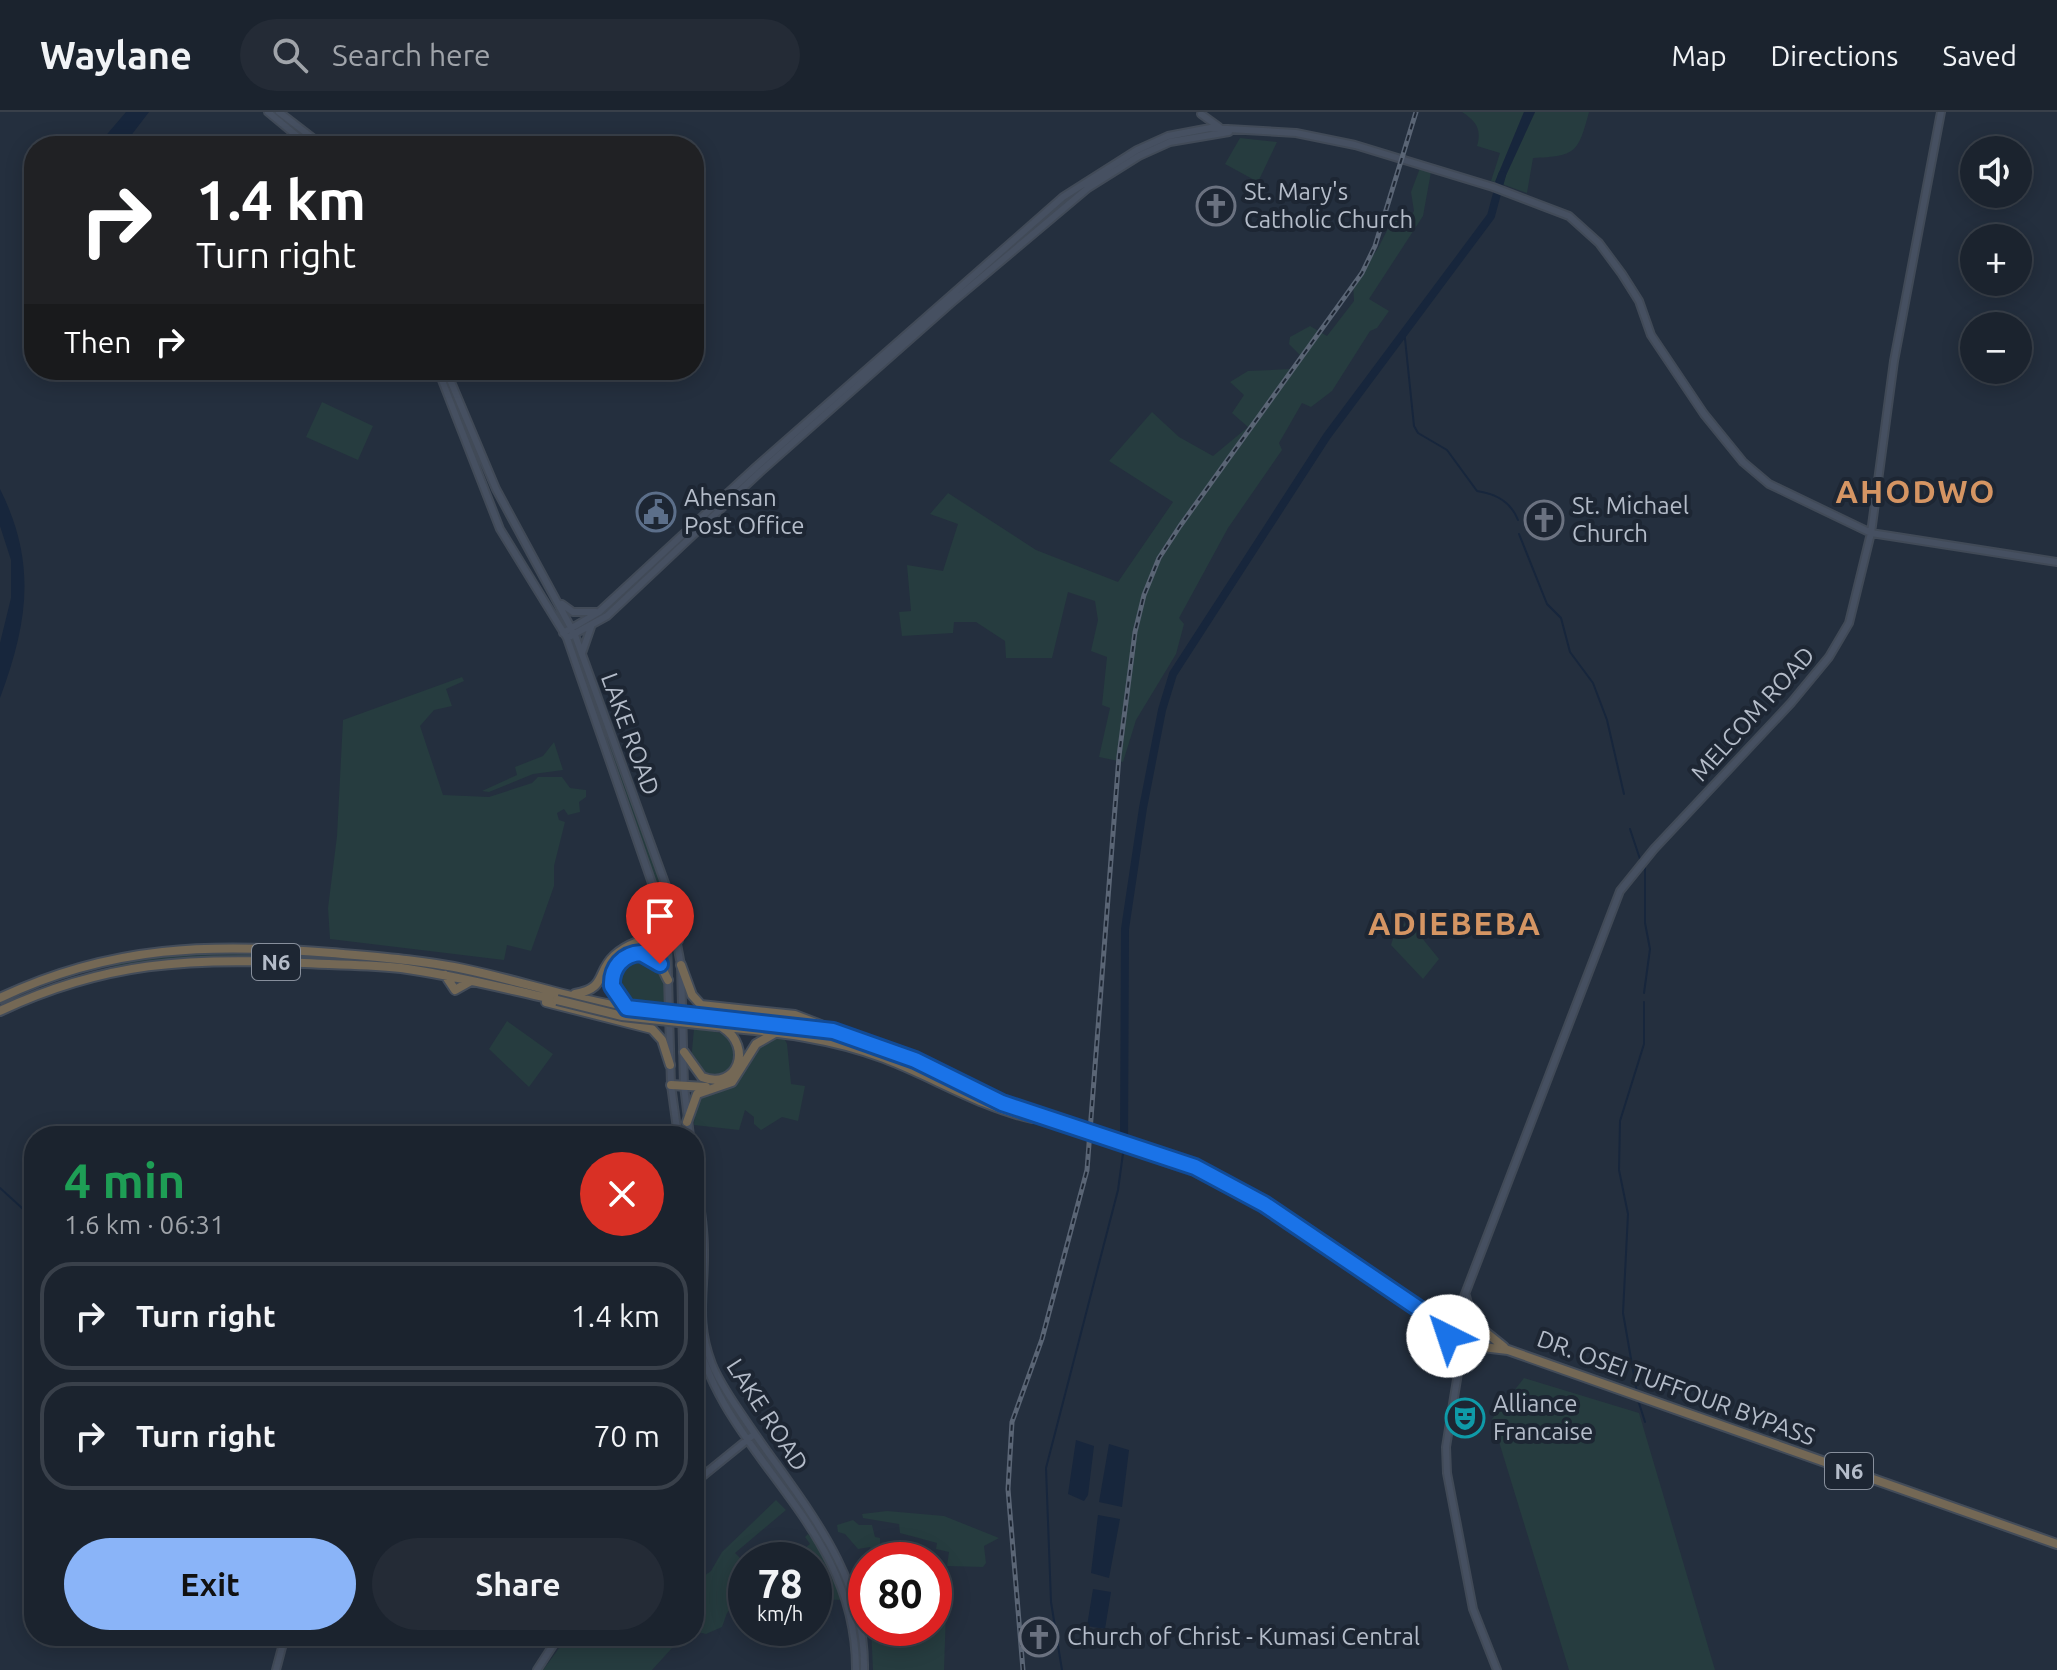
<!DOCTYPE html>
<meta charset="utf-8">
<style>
body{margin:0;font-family:Ubuntu,sans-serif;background:#242b36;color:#f1f3f6;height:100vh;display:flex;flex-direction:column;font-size:30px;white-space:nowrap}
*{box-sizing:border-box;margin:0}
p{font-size:26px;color:#a0a4aa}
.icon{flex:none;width:44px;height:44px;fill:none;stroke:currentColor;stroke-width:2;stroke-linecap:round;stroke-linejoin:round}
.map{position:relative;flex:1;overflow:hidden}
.details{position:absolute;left:24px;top:1014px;width:680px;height:520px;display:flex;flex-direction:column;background:#1b232e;border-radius:32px;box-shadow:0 4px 20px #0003,0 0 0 2px #39404a}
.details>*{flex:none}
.banner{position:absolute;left:24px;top:24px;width:680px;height:244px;border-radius:32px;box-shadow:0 4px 20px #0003,0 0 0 2px #39404a;background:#202124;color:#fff;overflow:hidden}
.fabs{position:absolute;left:1960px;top:24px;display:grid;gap:16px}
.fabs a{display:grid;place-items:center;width:72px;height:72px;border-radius:50%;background:#1b232e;box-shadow:0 4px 20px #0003,0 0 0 2px #39404a;font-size:40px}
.speed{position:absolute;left:728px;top:1430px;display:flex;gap:16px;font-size:40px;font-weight:700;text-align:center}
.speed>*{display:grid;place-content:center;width:104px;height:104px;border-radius:50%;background:#1b232e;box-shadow:0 4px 20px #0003,0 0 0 2px #39404a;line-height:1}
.speed small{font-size:20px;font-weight:400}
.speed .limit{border:12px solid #d22;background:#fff;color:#111}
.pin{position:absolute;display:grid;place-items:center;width:68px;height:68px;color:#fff;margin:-82px -34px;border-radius:50% 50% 50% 0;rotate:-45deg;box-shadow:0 0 8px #0007}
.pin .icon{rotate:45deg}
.me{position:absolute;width:88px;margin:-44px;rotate:319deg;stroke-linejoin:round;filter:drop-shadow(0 0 6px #0008)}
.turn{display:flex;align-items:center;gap:28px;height:168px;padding:0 40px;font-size:36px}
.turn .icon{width:104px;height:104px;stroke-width:2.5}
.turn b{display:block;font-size:56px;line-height:68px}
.then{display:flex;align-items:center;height:76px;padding:0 40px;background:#0003;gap:16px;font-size:30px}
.round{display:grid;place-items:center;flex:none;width:84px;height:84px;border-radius:42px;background:#242b36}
.head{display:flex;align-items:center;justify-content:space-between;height:136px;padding:0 40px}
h1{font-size:48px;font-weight:700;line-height:60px;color:#1e9e55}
.button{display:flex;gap:16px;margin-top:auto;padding:16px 40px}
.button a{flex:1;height:92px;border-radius:48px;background:#8ab4f8;color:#111;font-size:32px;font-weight:700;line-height:92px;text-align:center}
.button a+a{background:#242b36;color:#f1f3f6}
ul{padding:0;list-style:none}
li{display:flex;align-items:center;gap:24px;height:108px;margin:0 16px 12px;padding:0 24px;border:4px solid #39404a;border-radius:32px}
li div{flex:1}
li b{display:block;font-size:30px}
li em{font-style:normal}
header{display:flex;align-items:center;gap:48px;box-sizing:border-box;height:112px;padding:0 40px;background:#1b232e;border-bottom:2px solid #39404a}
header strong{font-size:38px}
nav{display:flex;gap:44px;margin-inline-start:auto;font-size:28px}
.search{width:560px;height:72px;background:#242b36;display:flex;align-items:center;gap:20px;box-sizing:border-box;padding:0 28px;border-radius:44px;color:#a0a4aa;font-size:30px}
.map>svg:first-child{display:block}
.green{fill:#263c3f}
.water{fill:#17263c}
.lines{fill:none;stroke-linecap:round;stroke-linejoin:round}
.stream{stroke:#17263c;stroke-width:2}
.river{stroke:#17263c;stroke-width:8}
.secondary-casing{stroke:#414a57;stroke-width:10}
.highway-casing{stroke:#434c59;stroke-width:12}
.secondary{stroke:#465061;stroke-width:6}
.highway{stroke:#746855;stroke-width:8}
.rail-casing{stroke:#5a6575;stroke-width:5}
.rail{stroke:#1d2633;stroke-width:2;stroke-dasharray:6;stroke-linecap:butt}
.highway-bridge-casing{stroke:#434c59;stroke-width:12;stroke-linecap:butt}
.highway-bridge{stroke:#746855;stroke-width:8}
.route-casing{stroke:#114b97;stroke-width:20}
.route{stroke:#1a73e8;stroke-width:14}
.labels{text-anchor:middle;stroke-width:8;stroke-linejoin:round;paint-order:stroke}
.shield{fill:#1d2633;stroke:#878f9c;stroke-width:2}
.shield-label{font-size:22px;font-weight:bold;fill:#b4bcc9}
.poi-label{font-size:24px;fill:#b4bcc9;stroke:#1d2633;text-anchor:start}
.street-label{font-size:24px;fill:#b4bcc9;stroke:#1d2633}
.district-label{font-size:32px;font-weight:bold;letter-spacing:2px;fill:#d59563;stroke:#1d2633}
</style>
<header>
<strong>Waylane</strong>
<div class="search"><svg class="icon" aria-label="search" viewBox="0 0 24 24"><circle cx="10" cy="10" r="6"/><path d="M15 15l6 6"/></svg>Search here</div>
<nav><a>Map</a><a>Directions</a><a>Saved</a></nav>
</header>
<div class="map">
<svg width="2057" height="1558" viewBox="0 0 2057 1558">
<rect width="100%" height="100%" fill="#242f3e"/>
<path class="green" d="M1462,0H1524L1495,70L1491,69L1500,41L1477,34C1482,17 1476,9 1462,0Z
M1535,0H1589C1578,41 1576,44 1533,46L1527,81L1502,72Z
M1240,26L1277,30L1258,70L1225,52Z
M1420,56L1431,60L1423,104L1369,187L1389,199L1377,216L1370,219L1332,279L1311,295L1302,291L1279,331L1282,338L1228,416L1179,506L1184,512L1176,542L1136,608L1123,650L1099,645L1110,596L1102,593L1107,545L1091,539L1098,508L1095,489L1068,480L1052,546H1006L1005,529L976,510H954L953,521L902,524L899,500L911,499L907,453L943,459L958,412L930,402L948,381L1036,438L1118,470L1173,390L1109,349L1152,300L1179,325L1213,344L1248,315L1232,301L1244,283L1230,270L1248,259L1292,257L1302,245L1289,232L1290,225L1310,214L1327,224L1354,189L1353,170L1377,138L1393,107L1407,111L1414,99L1411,80Z
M322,290L373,314L358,348L306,325Z
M571,528H575L664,778L676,827H668L644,736Z
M462,565L464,569L446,577L452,594L434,598L420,614L443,683L489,685L532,671L538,665H562L570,676L586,678V685L579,690L580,700L568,703L564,697L557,701L559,708L565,710L554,754V774L531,839L507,833L504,848L330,827L328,796L337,724L343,608Z
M554,630L563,658L533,662L489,680L482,679L517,663L515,655L543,644Z
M1409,810L1439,847L1423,867L1391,833L1397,814Z
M171,840H278L451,859V862C339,854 226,836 115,856L114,851Z
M643,845L662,858L666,896C646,894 628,894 616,877L619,855L629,847Z
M507,909L553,942L529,975L489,937Z
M694,917C714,919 727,918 736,938L728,960L717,965L701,961L691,949Z
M783,924L787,932L791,972L805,974L798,1009L782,1005L761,1018L754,1012V1005L745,998L739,1018L694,1013L695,990L704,981L738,969L758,934Z
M1524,1266L1639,1301L1715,1558H1569L1492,1307Z
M776,1388L786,1398L735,1441L743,1449L752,1444L756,1448H746V1479L727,1501L722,1515L706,1522L694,1519V1471L711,1459L722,1440Z
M887,1399L944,1404L999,1426L984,1434L986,1451L983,1455L947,1454L949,1440L936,1437L937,1431L900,1421L899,1412L863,1406L862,1402Z
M853,1408L859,1413H872L875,1425L880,1426V1437L894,1434L902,1448L873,1444L870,1435L858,1437L845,1422L838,1420L837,1413Z
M808,1422L822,1439L843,1488L814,1487V1448H790L810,1432L805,1425Z
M934,1492H944L946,1499L944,1558H873L871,1516H934Z
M568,1524H683L652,1558H543Z"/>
<path class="water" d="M126,0H149L123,34H97Z
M1524,0H1535L1502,72L1495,70Z
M0,377C37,451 28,511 0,586V531L11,486V448L0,414Z
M1076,1328L1094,1334L1088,1383L1084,1389L1068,1382Z
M1109,1332L1129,1338L1122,1395L1099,1390Z
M1098,1403L1120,1407L1109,1466L1091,1461Z
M1093,1477L1111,1480L1105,1517L1087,1514Z"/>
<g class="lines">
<path class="stream" d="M1404,217L1414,314L1418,321L1447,338L1477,379C1497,382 1511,390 1518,408
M1519,422L1547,492L1561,506L1570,540L1593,571L1607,608L1624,682
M1630,717L1640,747
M1644,881L1650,837L1645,811V753
M0,1076L34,1107
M1637,1281L1623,1201L1628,1102L1619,1058L1620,1009L1644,932V890
M1638,1288L1645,1310
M1062,1558L1051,1490L1046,1356L1118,1078L1124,1034"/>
<path class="river" d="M1124,1032L1125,817L1143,696L1162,598L1173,562L1327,324L1491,104L1502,63"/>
<g class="secondary-casing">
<path id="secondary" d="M268,0L309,34
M279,0L323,34
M1201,2L1219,15
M438,258L500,417L567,526L653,774L667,828L671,973L678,1024
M446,258L496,377L575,523L666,774L681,853L684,974L690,1024
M562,492L573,500H596
M563,521L599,500L756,355L1063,85L1137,38L1168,24L1210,16L1296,21L1355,33L1493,75L1569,104L1599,131L1622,162L1639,189L1651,223L1704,302L1743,350L1769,372L1871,421L2057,450
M567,526L607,504L760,360L950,192L1088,76L1139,44L1170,30L1229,20
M582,541L591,515
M694,1053C698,1081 704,1108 704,1137C705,1180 695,1209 712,1252C720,1272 734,1291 746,1309C799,1388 866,1458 864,1558
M694,1101L697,1125L694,1170
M1466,1184L1473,1209
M1455,1208L1620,779L1654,737L1791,591L1829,545L1849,511L1871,421L1894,249L1941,0
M694,1212C718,1344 857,1408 856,1558
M1451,1231L1459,1255
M1468,1237L1459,1255L1446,1335L1447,1361L1473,1497L1497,1558
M694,1371L752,1324
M276,1558L285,1524
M537,1558L559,1524"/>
</g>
<g class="highway-casing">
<path id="highway" d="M643,831L678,828
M681,853L692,883L701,893L795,903L821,913
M445,863L455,878L471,869
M575,882C607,876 596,861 614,844C640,820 656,840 657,790
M0,886C111,833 212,831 332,841C376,845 421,848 464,857C521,869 578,889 636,897
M546,890L652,917L662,928L670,953
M626,895C595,862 629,826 655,846C661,851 664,861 668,868
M0,899C104,850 190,845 304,851C336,853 369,852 401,856C454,863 506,877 557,888
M710,905L833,919L915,948L1002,991L1082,1018
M716,914C775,920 829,925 884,946C934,965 979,994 1032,1006
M684,940L702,965C737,979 754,935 722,915
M671,973L706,975
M687,1010L697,982L732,970L756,932L775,921
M1091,1021L1195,1055L1245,1080L1434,1207L1449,1228
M1448 1222a16 16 0 1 1 32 0a16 16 0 1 1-32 0Z
M1478,1214L1504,1235
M1474,1234L1508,1238L2057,1432"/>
</g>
<use href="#secondary" class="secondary"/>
<use href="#highway" class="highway"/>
<g class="rail-casing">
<path id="rail" d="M1023,1558L1008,1377L1012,1310L1042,1227L1087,1058L1119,644L1135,520L1144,483L1159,446L1180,414L1362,161L1375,134L1416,0"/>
</g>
<use href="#rail" class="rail"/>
<g class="highway-bridge-casing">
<path id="highway-bridge" d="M557,888L622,904L716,914
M636,897L710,905
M1082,1018L1091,1021"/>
</g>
<use href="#highway-bridge" class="highway-bridge"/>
</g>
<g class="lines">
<g class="route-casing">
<path id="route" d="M660,852L641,841C623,842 611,855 612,874L627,896L833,919L915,948L1002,991L1195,1055L1264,1092L1434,1207L1453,1209L1448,1224"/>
</g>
<use href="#route" class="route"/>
</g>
<defs>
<g id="church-ring" transform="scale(2)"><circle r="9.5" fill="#1d2633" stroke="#6b7280" stroke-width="1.5"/><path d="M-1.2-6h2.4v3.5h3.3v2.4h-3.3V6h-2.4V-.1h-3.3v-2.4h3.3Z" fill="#6b7280"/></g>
<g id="civic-ring" transform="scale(2)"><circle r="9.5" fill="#1d2633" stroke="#5c6f8a" stroke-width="1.5"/><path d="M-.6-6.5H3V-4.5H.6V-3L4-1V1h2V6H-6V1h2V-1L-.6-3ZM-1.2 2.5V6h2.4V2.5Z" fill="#5c6f8a"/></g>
<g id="theatre-ring" transform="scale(2)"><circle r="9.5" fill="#1d2633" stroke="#0f9aa8" stroke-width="1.5"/><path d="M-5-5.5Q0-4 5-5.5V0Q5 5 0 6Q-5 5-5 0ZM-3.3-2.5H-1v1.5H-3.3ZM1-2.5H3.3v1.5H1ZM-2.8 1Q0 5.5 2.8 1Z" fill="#0f9aa8"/></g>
</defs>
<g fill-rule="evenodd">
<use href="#church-ring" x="1216" y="94"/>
<use href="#civic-ring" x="656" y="400"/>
<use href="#church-ring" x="1544" y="408"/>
<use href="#theatre-ring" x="1465" y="1306"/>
<use href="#church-ring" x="1039" y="1525"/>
</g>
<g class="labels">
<g class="shield">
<rect x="252" y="832" width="48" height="36" rx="6"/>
<rect x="1825" y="1341" width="48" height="36" rx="6"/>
</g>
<g class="shield-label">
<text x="276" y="858">N6</text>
<text x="1849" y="1367">N6</text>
</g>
<g class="poi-label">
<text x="1244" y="88">St. Mary's<tspan x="1244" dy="28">Catholic Church</tspan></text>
<text x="684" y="394">Ahensan<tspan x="684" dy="28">Post Office</tspan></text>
<text x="1572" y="402">St. Michael<tspan x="1572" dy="28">Church</tspan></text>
<text x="1493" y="1300">Alliance<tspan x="1493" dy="28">Francaise</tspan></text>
<text x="1067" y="1533">Church of Christ - Kumasi Central</text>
</g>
<g class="street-label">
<text transform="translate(1753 602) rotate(-48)" y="8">MELCOM ROAD</text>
<text transform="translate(630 622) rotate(70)" y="8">LAKE ROAD</text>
<text transform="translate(1676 1276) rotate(20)" y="8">DR. OSEI TUFFOUR BYPASS</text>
<text transform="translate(767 1303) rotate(57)" y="8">LAKE ROAD</text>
</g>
<g class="district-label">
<text x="1916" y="391">AHODWO</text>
<text x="1455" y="823">ADIEBEBA</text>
</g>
</g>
</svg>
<div class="fabs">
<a><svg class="icon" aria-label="sound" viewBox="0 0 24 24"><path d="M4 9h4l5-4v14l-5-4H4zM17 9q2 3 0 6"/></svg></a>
<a>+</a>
<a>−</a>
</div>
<div class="speed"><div>78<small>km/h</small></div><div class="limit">80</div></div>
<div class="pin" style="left:660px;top:852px;background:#d93025"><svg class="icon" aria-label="arrive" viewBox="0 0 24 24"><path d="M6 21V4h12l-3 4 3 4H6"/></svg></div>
<svg class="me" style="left:1448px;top:1224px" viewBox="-20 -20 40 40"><circle r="19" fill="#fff"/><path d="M0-13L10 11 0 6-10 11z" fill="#1a73e8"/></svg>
<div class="banner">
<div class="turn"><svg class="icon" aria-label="right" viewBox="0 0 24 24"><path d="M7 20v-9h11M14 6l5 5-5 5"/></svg><div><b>1.4 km</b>Turn right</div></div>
<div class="then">Then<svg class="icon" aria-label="right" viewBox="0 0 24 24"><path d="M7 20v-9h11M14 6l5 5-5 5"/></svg></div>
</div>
<section class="details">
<div class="head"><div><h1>4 min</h1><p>1.6 km · 06:31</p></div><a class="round" style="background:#d93025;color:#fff"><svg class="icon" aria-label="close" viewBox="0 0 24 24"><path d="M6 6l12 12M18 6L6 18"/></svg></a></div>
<ul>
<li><svg class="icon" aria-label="right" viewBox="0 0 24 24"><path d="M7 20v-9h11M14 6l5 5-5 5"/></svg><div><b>Turn right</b></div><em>1.4 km</em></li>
<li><svg class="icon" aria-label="right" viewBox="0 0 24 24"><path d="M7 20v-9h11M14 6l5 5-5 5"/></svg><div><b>Turn right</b></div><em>70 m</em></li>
</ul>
<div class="button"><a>Exit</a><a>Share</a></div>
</section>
</div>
